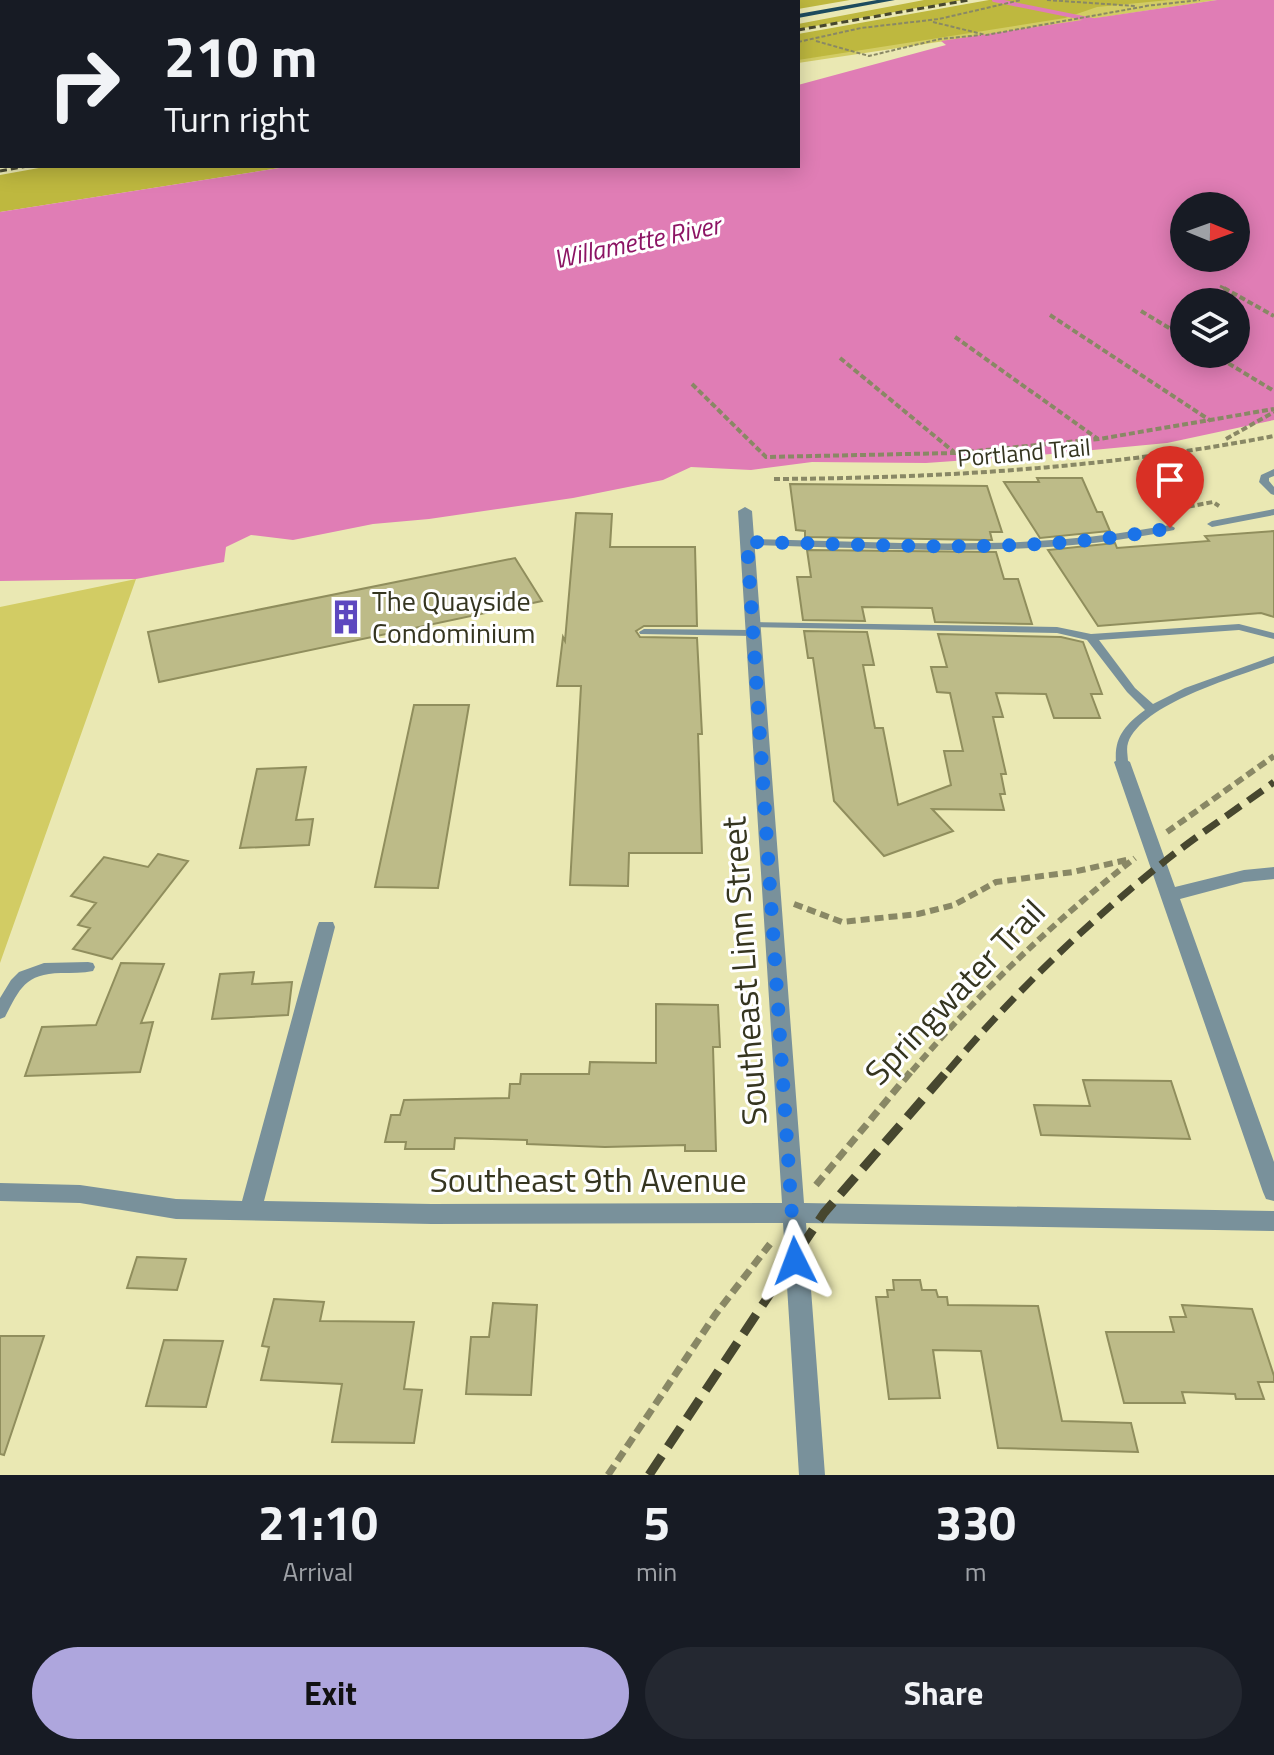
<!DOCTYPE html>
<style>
body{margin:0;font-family:"Titillium Web",sans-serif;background:#242831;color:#f1f3f6;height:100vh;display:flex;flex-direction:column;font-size:30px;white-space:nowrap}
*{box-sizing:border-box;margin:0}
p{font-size:26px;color:#9ea1a6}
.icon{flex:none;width:44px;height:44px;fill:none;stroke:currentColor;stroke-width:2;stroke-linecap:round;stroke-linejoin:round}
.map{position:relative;height:1475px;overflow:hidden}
.drawer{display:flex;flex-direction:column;background:#171b24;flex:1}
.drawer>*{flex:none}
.guide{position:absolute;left:0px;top:0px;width:800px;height:168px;box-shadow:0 4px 20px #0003;background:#171b24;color:#f1f3f6;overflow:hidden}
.needle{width:52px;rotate:91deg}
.controls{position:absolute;left:1170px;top:192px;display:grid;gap:16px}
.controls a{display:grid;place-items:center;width:80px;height:80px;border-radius:50%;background:#171b24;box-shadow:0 4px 20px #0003;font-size:40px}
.pin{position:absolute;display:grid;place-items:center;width:68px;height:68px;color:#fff;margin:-82px -34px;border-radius:50% 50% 50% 0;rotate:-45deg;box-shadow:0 0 8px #0007}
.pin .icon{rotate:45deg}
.me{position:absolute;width:88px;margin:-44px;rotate:357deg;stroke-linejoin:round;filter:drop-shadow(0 0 6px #0008)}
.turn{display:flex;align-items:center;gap:28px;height:168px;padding:0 32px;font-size:36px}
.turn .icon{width:104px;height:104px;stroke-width:2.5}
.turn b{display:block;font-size:56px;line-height:68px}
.eta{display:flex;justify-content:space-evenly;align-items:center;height:136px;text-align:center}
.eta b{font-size:48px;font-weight:700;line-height:56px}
.primary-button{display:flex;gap:16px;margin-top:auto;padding:16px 32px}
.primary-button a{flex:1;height:92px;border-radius:48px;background:#aea6dd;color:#111;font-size:32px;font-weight:700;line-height:92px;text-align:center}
.primary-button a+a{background:#242831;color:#f1f3f6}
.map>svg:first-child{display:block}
.green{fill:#d2cc64}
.forest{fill:#beb83f}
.water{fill:#e07db5;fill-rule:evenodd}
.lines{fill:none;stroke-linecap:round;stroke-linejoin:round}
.stream{stroke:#e07db5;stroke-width:4}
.building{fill:#bdbb88;stroke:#908e5d;stroke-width:2}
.path-far4{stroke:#898865;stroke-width:2;stroke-dasharray:4 2;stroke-linecap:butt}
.path-far3{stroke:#898865;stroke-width:3;stroke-dasharray:5 2;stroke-linecap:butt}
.path-far2{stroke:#898865;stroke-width:4;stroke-dasharray:6 3;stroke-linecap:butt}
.path-far1{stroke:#898865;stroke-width:6;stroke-dasharray:9 5;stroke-linecap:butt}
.path{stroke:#898865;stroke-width:7;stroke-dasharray:11 6;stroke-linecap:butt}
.service{fill:#79919b;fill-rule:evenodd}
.minor{fill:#79919b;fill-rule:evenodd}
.primary{fill:#1e4c5e;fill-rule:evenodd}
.rail-far2{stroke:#47472f;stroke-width:3;stroke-dasharray:7 4;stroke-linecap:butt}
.rail-far1{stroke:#47472f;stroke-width:7;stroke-dasharray:18 9;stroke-linecap:butt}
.rail{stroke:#47472f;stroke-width:9;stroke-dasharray:23 11;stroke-linecap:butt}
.route{stroke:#1a73e8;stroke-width:14;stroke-dasharray:0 25.2}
.labels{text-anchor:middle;stroke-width:6;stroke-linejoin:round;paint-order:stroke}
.far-street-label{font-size:24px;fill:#353520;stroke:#fff}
.far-water-label{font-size:26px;font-style:italic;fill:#8c1464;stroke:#fff}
.poi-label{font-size:28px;fill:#353520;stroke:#fff;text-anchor:start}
.near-street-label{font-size:34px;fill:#353520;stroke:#fff}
</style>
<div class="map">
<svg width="1274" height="1475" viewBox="0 0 1274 1475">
<rect width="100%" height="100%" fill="#eae8b3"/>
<path class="green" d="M1006,0H1217L798,63V36Z
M136,579L0,963V607Z"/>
<path class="forest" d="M0,0H850L798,9V2H2L0,145Z
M924,0H963L798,29V24Z
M989,0H1169L1097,7L1065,18L798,60V34Z
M50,166H292L0,212V175Z"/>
<path class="water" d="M1217,0H1274V420L1167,443L1040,455L926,463L812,462L751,470L691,467L663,480L573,498L429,519L373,524L293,540L251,535L226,547L224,562L136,579L0,581V212L292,166H798V85L946,45L941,41ZM1184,206H1236V258H1184ZM1184,302H1236V354H1184Z"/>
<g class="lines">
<path class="stream" d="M994,0L1093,20"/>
</g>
<path class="building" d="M1037,478H1082L1097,512H1102L1110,531L1040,538L1004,482H1039Z
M790,484L987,486L1002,532H990L992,540H986L805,537V531L796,530Z
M576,513L612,514L610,547H695L697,626H644L636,631L640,637L697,638L702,734H698L702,853H629L628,886L570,885L581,686H557L563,637L565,641Z
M1274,531V617L1261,613L1098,626L1048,550L1115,543L1117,548L1209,541L1205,536Z
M807,550L996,552L1004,579H1018L1032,624L935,622L932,608L862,607L865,621L803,620L797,577H811Z
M515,558L542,601L159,682L148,632Z
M804,631L867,632L874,665H863L875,728H883L898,805L951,785L944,751H963L950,693L937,692L931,667H947L938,634L1061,637L1083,642L1102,694H1091L1100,718H1054L1046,694L996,693L1003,717H993L1006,774H1001L1005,794H1000L1004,810L932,809L953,831L884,856L834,801L813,658H808Z
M414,705H469L438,888L375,887Z
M306,767L296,820L313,819L309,845L240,848L257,769Z
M158,854L188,861L112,959L73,949L90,928L78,925L96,903L71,896L104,857L148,867Z
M121,963L164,964L141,1023L153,1022L140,1072L25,1076L42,1027L96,1025Z
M254,972L252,984L292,982L288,1015L212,1019L220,974Z
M656,1004L718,1005L720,1047H713L716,1151H685V1145L605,1147L527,1144V1140L455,1138L454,1149H405L406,1142H385L391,1115H400L404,1100L509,1098L510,1084H520L521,1074H589L590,1062L656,1063Z
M1083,1080L1171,1081L1190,1139L1041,1135L1034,1105L1090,1106Z
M137,1257L186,1259L177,1290L127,1288Z
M893,1280H920L922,1290H936L938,1297H947L948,1305L1038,1306L1062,1421L1131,1423L1138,1452L998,1448L981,1351L933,1350L940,1398L889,1399L876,1297H888L887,1290H894Z
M274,1299L324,1302L320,1321L414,1322L404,1389L422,1390L414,1443L332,1442L342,1384L261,1380L269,1347L262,1346Z
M493,1303L537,1305L531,1395L466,1394L471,1337H489Z
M1182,1305L1252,1309L1274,1376V1382H1258L1264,1399H1236L1235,1394L1182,1392L1185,1403H1124L1106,1332H1174L1170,1317H1186Z
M0,1336H44L4,1455L0,1454Z
M164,1340L223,1341L206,1407L146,1406Z"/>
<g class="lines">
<path class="path-far4" d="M21,0L44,2
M1047,0L1135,6
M427,2L438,0
M1145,6L1200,0
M933,22L986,35L1147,6
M816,41L869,56L940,39L981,35
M798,42L861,28L939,19L1021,0"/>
<path class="path-far3" d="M1220,286L1228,290"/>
<path class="path-far2" d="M1224,288L1274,316
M1141,311L1184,337
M1050,315L1211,421
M955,337L1098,439
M1213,354L1274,391
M840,358L954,452
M692,384L766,457L955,453L1099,439L1274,409
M1226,439L1274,412
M774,479C943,478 1108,468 1274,436
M1171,510L1213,502L1219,506"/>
<path class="path-far1" d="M1167,832L1274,756
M794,904L842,922L918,914L954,905L996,882L1073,872L1131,859
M912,1071C980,992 1053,922 1135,858"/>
<path class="path" d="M816,1185L913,1069
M608,1475L715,1315L770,1244"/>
<path class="service" d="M1274,469V476L1269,478V481L1274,487V495L1271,494L1259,482L1261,475Z
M1274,509V515L1212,527L1207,524L1212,521Z
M1170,525L1175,528L1174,530C1034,560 888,548 747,545L742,542L747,539C853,541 960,548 1066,539C1101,536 1136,531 1170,525Z
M752,622L1057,627L1091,634L1239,624L1274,633V639L1239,630L1099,640L1135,688L1153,704L1185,688L1274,656V663C1237,677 1142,703 1128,743C1126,749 1128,756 1128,762L1122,766L1116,762C1114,737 1125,725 1145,710L1127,692L1087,640L1057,633L748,627L747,625L748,623Z
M644,629L753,630L758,633L753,636L640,634L639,632Z
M88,962L93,963L95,967L93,971C83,973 72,973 61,973C25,974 20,988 5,1017L0,1019V998L11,980L19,972L44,963Z"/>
<path class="minor" d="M745,507L752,511L804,1203L1274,1211V1231L806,1223L825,1475H799L783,1223L432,1224L176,1219L80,1203L0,1201V1183L80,1185L176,1199L242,1201L317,927L319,922H333L335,927L264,1201L432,1204L782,1203L738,511Z
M1122,757L1130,762L1175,887L1244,870L1274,867V879L1244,882L1180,899L1274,1162V1201L1266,1199L1263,1192L1114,762Z"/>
<path class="primary" d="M877,0H895L798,18V14Z
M0,149H2V155H0Z"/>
<path class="rail-far2" d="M798,30L969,0
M0,171L28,166"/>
<path class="rail-far1" d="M948,1071C1012,996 1082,927 1160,865C1196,836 1236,810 1274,782"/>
<path class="rail" d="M649,1475L824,1213L949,1069"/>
</g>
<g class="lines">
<path class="route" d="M795,1261L747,542C887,544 1032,556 1170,528"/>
</g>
<defs>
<g id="building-bare" transform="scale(2.76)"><path d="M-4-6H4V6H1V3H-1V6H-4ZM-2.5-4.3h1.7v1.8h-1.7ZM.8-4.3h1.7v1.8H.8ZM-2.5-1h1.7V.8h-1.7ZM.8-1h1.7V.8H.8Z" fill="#5d47bf" stroke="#fff" stroke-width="2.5" paint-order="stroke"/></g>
</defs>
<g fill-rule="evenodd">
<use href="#building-bare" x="346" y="617"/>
</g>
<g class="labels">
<g class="far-street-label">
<text transform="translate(1024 453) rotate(-5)" y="8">Portland Trail</text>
</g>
<g class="far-water-label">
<text transform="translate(637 242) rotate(-12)" y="9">Willamette River</text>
</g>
<g class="poi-label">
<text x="372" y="611">The Quayside<tspan x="372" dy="32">Condominium</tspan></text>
</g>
<g class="near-street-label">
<text transform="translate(744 971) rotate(-94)" y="12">Southeast Linn Street</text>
<text transform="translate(955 992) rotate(-46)" y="12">Springwater Trail</text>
<text x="588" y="1192">Southeast 9th Avenue</text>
</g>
</g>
</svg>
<div class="controls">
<a><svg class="needle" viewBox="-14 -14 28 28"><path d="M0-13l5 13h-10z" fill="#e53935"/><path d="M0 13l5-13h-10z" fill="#9ea1a6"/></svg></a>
<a><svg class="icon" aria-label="layers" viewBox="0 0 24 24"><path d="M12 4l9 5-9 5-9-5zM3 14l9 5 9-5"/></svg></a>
</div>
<div class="pin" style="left:1170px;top:528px;background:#d93025"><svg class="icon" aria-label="arrive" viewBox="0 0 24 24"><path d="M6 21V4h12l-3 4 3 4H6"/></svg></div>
<svg class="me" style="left:795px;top:1261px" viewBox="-20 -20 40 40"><path d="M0-17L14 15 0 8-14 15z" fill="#1a73e8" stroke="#fff" stroke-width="4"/></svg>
<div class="guide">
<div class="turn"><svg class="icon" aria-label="right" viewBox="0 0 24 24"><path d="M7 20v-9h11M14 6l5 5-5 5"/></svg><div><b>210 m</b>Turn right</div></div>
</div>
</div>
<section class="drawer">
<div class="eta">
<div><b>21:10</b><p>Arrival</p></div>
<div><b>5</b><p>min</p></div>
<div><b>330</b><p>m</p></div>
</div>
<div class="primary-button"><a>Exit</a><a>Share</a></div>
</section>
